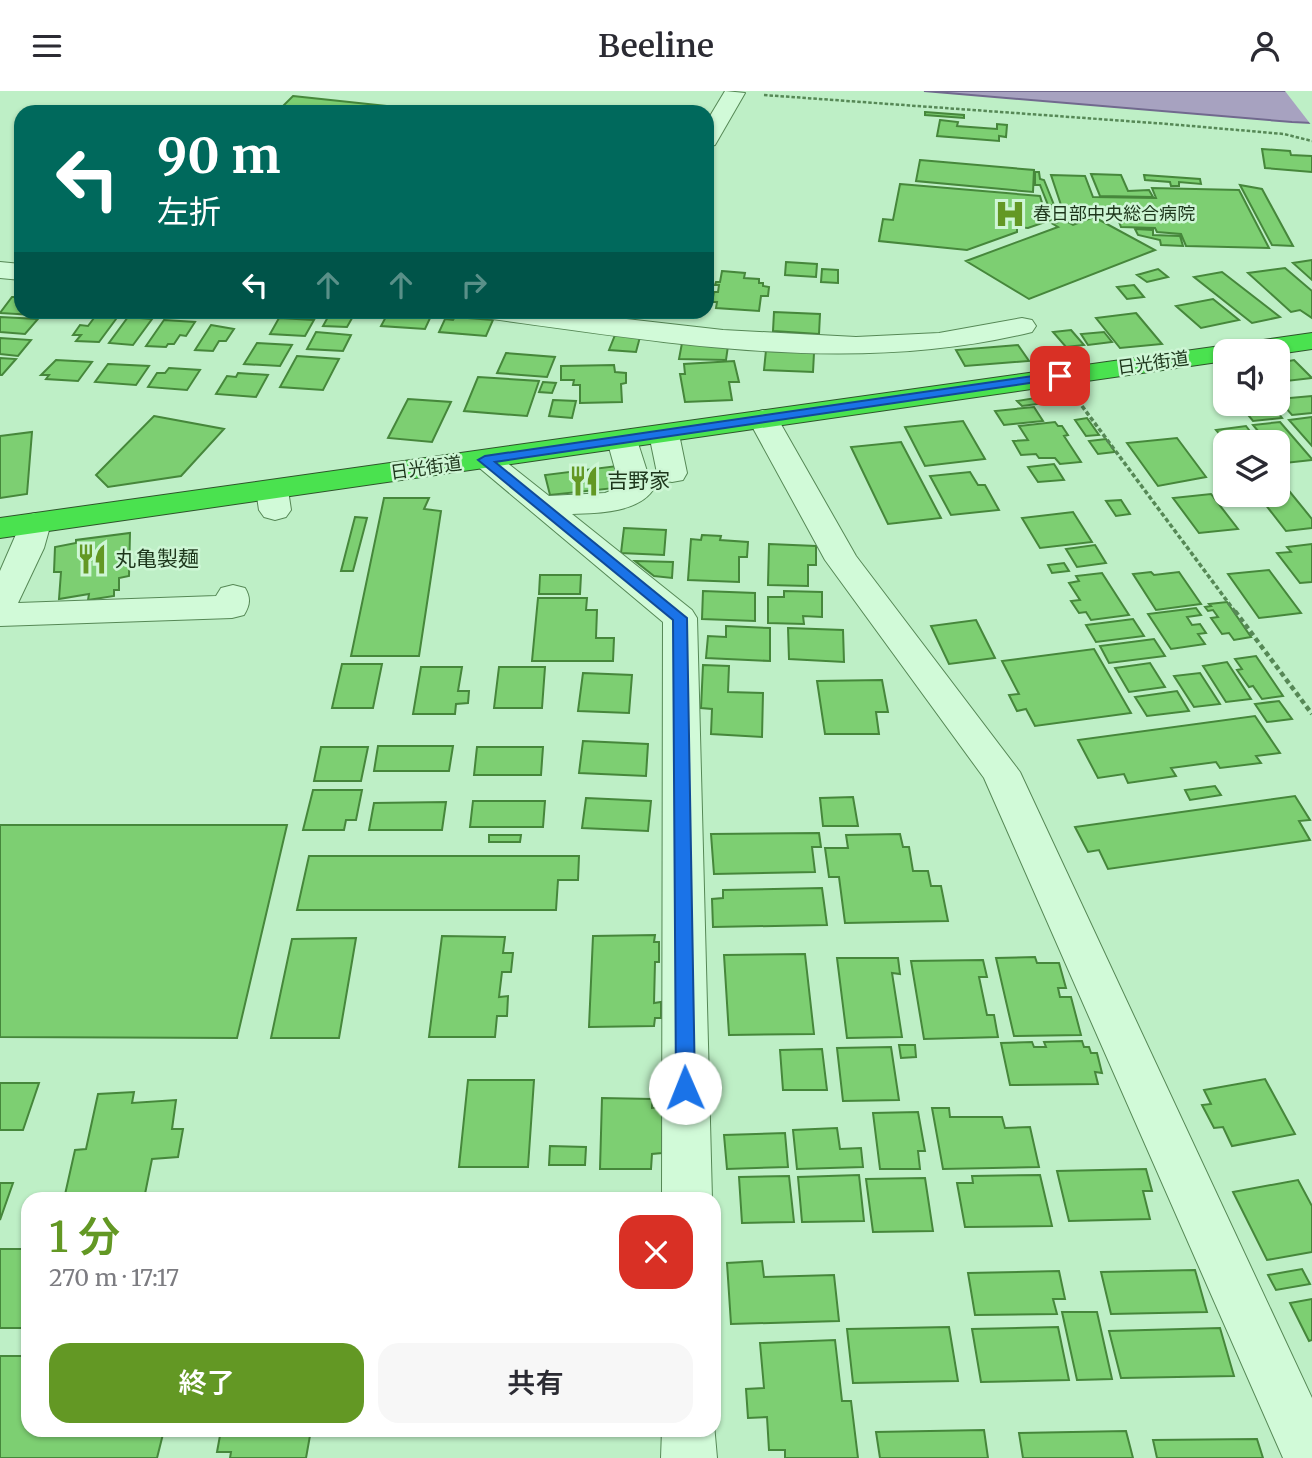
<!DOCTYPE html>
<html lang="ja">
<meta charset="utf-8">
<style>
body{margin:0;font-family:Merriweather,"Noto Sans JP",serif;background:#f7f7f7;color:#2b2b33;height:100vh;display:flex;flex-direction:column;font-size:26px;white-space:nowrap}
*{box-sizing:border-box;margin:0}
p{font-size:23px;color:#7c7c81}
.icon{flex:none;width:38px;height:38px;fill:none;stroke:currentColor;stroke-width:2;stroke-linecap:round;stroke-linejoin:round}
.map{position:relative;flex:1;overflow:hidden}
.panel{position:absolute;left:21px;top:1101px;width:700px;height:245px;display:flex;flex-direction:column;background:#fff;border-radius:21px;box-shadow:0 2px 5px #0004}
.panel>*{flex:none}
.guide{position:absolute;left:14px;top:14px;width:700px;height:214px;border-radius:21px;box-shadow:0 2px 5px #0004;background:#00695c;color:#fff;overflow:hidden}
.controls{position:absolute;left:1213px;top:248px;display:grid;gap:14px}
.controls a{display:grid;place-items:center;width:77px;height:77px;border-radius:14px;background:#fff;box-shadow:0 2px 5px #0004;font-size:35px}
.pin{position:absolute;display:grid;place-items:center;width:60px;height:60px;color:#fff;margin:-30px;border-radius:14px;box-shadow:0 4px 10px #0006}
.me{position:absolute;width:77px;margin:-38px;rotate:359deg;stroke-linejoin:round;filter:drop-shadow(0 0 5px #0008)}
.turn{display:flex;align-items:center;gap:24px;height:147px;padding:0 28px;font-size:32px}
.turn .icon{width:91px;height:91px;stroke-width:2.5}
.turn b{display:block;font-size:49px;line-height:60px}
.lanes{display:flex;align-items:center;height:66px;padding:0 28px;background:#0003;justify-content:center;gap:35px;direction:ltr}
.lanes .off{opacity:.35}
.round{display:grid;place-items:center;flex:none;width:74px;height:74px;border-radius:21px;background:#f7f7f7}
.headline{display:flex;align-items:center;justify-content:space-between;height:119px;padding:0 28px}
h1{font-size:42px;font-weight:600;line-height:52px;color:#639824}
.action{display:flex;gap:14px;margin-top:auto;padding:14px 28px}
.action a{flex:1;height:80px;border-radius:21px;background:#639824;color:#fff;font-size:28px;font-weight:600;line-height:80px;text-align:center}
.action a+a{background:#f7f7f7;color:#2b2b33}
header{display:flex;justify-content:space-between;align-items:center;height:91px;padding:0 28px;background:#fff;font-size:32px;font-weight:600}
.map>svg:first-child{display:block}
.water{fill:#a7a2c0;stroke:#71698e;stroke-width:2}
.pier{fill:#beefc6}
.building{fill:#7dcf72;stroke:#46873b;stroke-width:2}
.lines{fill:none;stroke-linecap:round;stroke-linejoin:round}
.minor-casing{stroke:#568856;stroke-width:2}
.highway-casing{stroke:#2e552b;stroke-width:2}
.path-far2{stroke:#568856;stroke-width:2.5;stroke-dasharray:3.5 2;stroke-linecap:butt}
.path-far1{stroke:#568856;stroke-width:3.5;stroke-dasharray:4.5 2.5;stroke-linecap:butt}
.path{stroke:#568856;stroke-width:4.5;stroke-dasharray:5 3.5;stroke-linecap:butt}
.minor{fill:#d1fad8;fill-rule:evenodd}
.highway{fill:#4ae24f;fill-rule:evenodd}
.route{fill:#1a73e8;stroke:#114b97;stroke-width:2}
.labels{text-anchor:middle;stroke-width:5;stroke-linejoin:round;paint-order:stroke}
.far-poi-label{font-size:18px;fill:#1d361b;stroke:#cef6d5;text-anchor:start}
.far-street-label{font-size:18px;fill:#1d361b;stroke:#cef6d5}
.poi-label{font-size:21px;fill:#1d361b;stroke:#cef6d5;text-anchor:start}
</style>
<header><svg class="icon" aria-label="menu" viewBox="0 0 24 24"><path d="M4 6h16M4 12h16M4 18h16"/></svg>Beeline<svg class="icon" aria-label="person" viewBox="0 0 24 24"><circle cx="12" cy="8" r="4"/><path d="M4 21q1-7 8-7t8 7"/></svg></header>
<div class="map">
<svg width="1312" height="1367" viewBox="0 0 1312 1367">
<rect width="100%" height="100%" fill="#beefc6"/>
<path class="water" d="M924,0H1312V32L1292,31Z"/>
<path class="pier" d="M1285,0H1312V35Z"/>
<path class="building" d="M293,5L443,21H277Z
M925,21L964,24V27L925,24Z
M940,29L958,31L957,35L997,38V33L1007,34L1006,46L999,45V50L937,45Z
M1262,58L1290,60L1291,64L1312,65V81L1265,77Z
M920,69L1034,79L1033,101L916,90Z
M1035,81H1039L1040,88L1044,89L1054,114H1048L1040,94H1035Z
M1091,83L1121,84L1128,100L1149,99L1153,106L1100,105Z
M1051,84L1085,85L1093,106L1156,107L1152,97L1239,99L1269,157L1186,155L1181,143L1157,141L1155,137L1121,136L1116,123L1088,122L1087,118L1062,117Z
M1144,84L1200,88L1201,93L1179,91V95H1171L1170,91L1145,89Z
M900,93L1040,105L1043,115L1055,116L1056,123H1068L1028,137L1017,136V141L967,159L879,150L883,128L893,129Z
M1240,94L1262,98L1293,155L1272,154Z
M1094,126L1155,159L1029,208L966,170L1058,136L1053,133L1064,129L1073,134Z
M1135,138L1153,139V144L1180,145L1183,155L1161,154L1160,149L1138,144Z
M1312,169V189L1293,172Z
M786,171L817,173L816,186L785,184Z
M1285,177L1312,200V227L1300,219L1291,221L1248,182Z
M822,178L838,179V192L821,191Z
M1158,178L1168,186L1147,191L1137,184Z
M722,180L745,182L744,187L759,188V192H763V195L769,196L768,205H761L759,220L716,217L717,211H712L714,201H718L719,194H715L716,191H720Z
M1222,181L1280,226L1252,232L1194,186Z
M1134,194L1144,206L1127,208L1117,196Z
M12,206H21V220H54L51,225L0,222Z
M1213,208L1239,229L1201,237L1176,215Z
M150,220H183L172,226L147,224Z
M311,220H356L347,236L323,235L328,226L309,225Z
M774,221L820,223L819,243L773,240Z
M388,222L429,223L431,225L425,238L381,235Z
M1136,222L1162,253L1120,257L1096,227Z
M97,223L119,224L99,251L76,250L81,244H73L80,234L88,235Z
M0,226L38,228L25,243L0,241Z
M128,226L152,228L133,254L109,252Z
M455,226L493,229L486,245L439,241L445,228L453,229Z
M279,227L314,229L305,245L270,243Z
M164,229L195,231L186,245L180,244L174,253H168L166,256L146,255Z
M211,234L234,238L226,250H219L213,260L195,259Z
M1071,239L1084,254L1066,256L1053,241Z
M316,241L351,244L343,260L307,258Z
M1104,241L1112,251L1088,254L1081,243Z
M615,244L640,246L636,261L609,259Z
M0,247L31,249L18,265L0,263Z
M257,252L292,254L280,275L244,273Z
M682,252L728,255L726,269L679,268Z
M1018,254L1029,270L965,275L956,259Z
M766,259L814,262L813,281L764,279Z
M506,262L555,266L547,286L497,282Z
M297,265L339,268L323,299L280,296Z
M0,267L16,268L2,284H0Z
M56,269L92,271L78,290L46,288L49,284H41Z
M1294,269L1312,287L1278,291V272Z
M734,270L739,291H729L732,309L685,311L680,283H685L684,273Z
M108,273L149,275L136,294L95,291Z
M614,274L615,281L626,282V292L621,293L622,311L580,312V294H573L574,289H561V275Z
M169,277L200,279L187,299L148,296L157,282H165Z
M238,282L268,284L256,306L216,303L227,285L236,286Z
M478,286L539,290L527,325L464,320Z
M543,291L556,292L552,302L539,301Z
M1312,305V322L1292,324L1278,308Z
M1041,306L1045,312L1022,315L1017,310Z
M408,308L451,311L432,351L388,347Z
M553,309L576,310L572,327L549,325Z
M1239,313H1271L1282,327L1253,330Z
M1034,316L1043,330L1004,334L995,320Z
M154,325L224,338L181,385L108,396L96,384Z
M1312,326V355L1289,329Z
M1087,327L1099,344L1086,345L1075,329Z
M963,330L985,368L925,375L905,336Z
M1055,331L1058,335H1062L1068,344L1064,345L1081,371L1060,373L1055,367H1039L1036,363L1021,364L1013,350L1028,349L1019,335Z
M1280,331L1312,368V369L1285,372L1278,363V352H1268L1253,334Z
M1246,335L1259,352H1227L1216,339Z
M32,341L27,403L0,407V345Z
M1177,347L1206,386L1158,395L1127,352Z
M1106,348L1115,361L1098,363L1089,350Z
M901,351L941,427L888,433L851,356Z
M1054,373L1064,389L1038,391L1028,376Z
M617,375L624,396L550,404L545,384Z
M970,381L978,394H985L999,419L951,424L930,385Z
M1281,390L1312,428V437L1286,440L1258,404H1278V391Z
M1211,403L1238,438L1199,442L1173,407Z
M384,407H429L424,418L441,420L419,565H351Z
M1121,409L1130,423L1116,425L1106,410Z
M1073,421L1092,451L1040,457L1022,427Z
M355,426L367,427L353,480H341Z
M624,437L666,439L664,464L621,462Z
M130,442L129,485L119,487V499H114V505L88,509L89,503L59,508L61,481H54L55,456L76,452V449Z
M702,444L721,445L720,449L748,451L747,466H739V491L688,489L691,448L701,449Z
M769,453L816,455V474H808V495L768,494Z
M1312,453V491L1300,492L1277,462L1291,461L1287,456Z
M1095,454L1106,472L1077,476L1066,458Z
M635,470L673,471L672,487L654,485Z
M1064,472L1069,480L1052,482L1048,474Z
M1269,479L1301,522L1259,527L1228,483Z
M1151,481L1154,484L1179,481L1201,513L1156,519L1133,483Z
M1102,482L1129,524L1091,529L1086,521L1079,522L1071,510L1080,509L1069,492L1079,490L1076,485Z
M540,484H581L580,503H539Z
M703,500L755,502V530L702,528Z
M784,500L822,501V526L803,525L804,533L768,532V506H784Z
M538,507H587L586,519H597L596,547H614L613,570H532Z
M1227,511L1251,546L1234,549L1229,542L1222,543L1211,527L1218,526L1213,519L1208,520L1205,516L1211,515L1209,513Z
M1196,517L1201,524L1187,526L1192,534L1200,533L1206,542L1198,543L1205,553L1171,558L1148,523Z
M1133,528L1144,545L1096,551L1086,534Z
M976,529L995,567L949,573L931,535Z
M726,535L770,537V570L706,567L708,545L726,546Z
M788,537L843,539L844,571L789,568Z
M1154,548L1165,565L1109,572L1100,555Z
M1094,558L1131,622L1035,635L1026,618L1017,620L1009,604L1019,603L1002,570Z
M1256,565L1283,605L1262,608L1253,595L1249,596L1237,579L1242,578L1235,568Z
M1227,571L1251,608L1226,611L1203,575Z
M1150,572L1165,596L1129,601L1115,577Z
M342,573H382L373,617H332Z
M703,574L729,575L728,601L763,602L762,646L711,643L712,618L701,617Z
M421,576H462L458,600H469L468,612L456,613L455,623H413Z
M499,576H545L542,617H494Z
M583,582L632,584L629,622L578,620Z
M1200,582L1220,613L1194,616L1174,585Z
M882,589L888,621H876L879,643H825L817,590Z
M1177,600L1189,620L1147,625L1135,606Z
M1279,610L1292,628L1267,631L1255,613Z
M1255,625L1280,662L1256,665L1261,672L1220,677L1216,671L1171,677L1176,685L1128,692L1124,683L1098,687L1078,649Z
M583,650L648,653L646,685L579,682Z
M378,655H453L449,680H374Z
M321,656H368L361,690H314Z
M477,656H543L541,684H474Z
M1215,695L1221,704L1190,709L1185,699Z
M313,699H362L356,729H346L344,739H303Z
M1295,705L1310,729L1299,730L1310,749L1108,778L1099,759L1088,761L1075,736Z
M853,706L858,735H823L820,707Z
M586,707L651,710L648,740L582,737Z
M473,710H545L543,736H470Z
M446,711L442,739H369L374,712Z
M0,734H287L237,947L0,946Z
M819,742L821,756H812L815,781L714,783L711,743Z
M900,743L903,756H909L913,780H928L931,795H941L948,830L845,832L839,786H829L825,757H848L846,744Z
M489,744H521L520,751H489Z
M309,765H579L578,789H558L556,819H297Z
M822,797L827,834L713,836L712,808L723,807V799Z
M655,844L654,851H659V871H655L654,912L661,911V927H655L654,935L589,936L593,845Z
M442,845L505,846L503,862H513L511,881H502L499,906L508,905L507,925H497L495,946H429Z
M356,847L339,947H271L292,848Z
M805,863L814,943L729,944L724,864Z
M1035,866L1037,872H1059L1066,897H1058L1060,906H1071L1081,944L1014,945L996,867Z
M837,867H898L900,883L892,882L902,946L847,947Z
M983,869L987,886H979L987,924H994L998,946L924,948L911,870Z
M1082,950L1084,956H1089L1091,962H1097L1102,982L1095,981L1098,993L1010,994L1001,952L1032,951L1034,956H1046L1044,951Z
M899,954H915L916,966L901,967Z
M891,956L899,1009L843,1010L837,957Z
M822,958L827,999H783L780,959Z
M1265,988L1295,1043L1232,1055L1223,1036L1214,1037L1202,1014L1211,1013L1204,999Z
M468,989H534L528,1076H459Z
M0,992H39L23,1039H0Z
M134,1001L132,1012L176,1009L172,1038H183L178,1066L152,1068L144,1108H64L75,1059L86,1058L98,1003Z
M602,1007L652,1008V1017L662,1016V1062L652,1063L651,1078H600Z
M932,1017H949L950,1026H1002L1005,1037L1030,1036L1039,1076L943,1078Z
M918,1021L925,1060H918L920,1078H880L873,1022Z
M837,1037L840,1058L861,1057L863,1076L797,1078L793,1039Z
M785,1042L788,1076L727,1078L724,1044Z
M550,1055L586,1056L585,1074H549Z
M1146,1078L1152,1100H1143L1150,1128L1069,1130L1057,1080Z
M859,1084L864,1130L802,1131L798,1086Z
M1040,1084L1052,1135L965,1136L957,1092H973L972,1085Z
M789,1085L794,1131L742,1132L739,1086Z
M925,1087L933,1140L873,1141L866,1088Z
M1298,1089L1312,1115V1161L1267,1169L1233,1101Z
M0,1092H13L0,1129Z
M0,1158H28V1237H0Z
M762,1170L764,1186L834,1184L839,1230L731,1233L727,1172Z
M1302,1178L1310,1193L1276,1199L1268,1184Z
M1195,1179L1207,1221L1111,1223L1101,1181Z
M1059,1180L1065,1208H1053L1057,1223L975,1224L968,1182Z
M1312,1208V1249L1309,1250L1290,1212Z
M1062,1221H1097L1112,1288L1077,1289Z
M949,1236L958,1290L853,1292L847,1238Z
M1058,1236L1069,1289L981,1291L972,1238Z
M1220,1237L1234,1285L1121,1287L1109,1240Z
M835,1249L842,1310H851L858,1367H785V1359H769L767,1326L748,1327L746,1298L764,1297L760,1252Z
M0,1265H28V1339H164L157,1367H0Z
M221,1339H311L306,1367H230L231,1361H217Z
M984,1339L988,1367H880L876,1341Z
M1126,1340L1133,1367H1023L1019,1342Z
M1257,1348L1263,1367H1157L1153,1349Z"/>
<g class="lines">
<g class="minor-casing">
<path id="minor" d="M725,0L745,2L715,54L707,56V30Z
M0,171L21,173V189L0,187Z
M479,220H556L723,239L856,246L939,242L1022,227L1032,229L1036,235L1032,241C855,285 669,252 492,228L483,226Z
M763,319L773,322L778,328L856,465L1020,681L1312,1307V1367H1283L984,687L825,469L748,328L753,322Z
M664,334L675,337L679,343L687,382L683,389L672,391L661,389L657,382L649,343L653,337Z
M622,340L633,343L637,349L653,399C637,422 597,422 572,423L692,519L697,527L712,1108H662L663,531L470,369L474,363L485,360L496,363L549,405L605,402L620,396L607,349L611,343Z
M272,390L283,392L288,399L291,419L286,426L275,429L264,426L259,419L256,399L261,392Z
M35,422L46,425L51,432L44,457L18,512L216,505L221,497L233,494L245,497C251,507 250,514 244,524L232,527L0,535V480L24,425Z
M714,1333L717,1367H661L662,1339H714Z"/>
</g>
<g class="highway-casing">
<path id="highway" d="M1312,242V258L1278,263V261H1225V270L0,447V427Z"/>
</g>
<path class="path-far2" d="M764,4L1168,33L1284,43L1312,50"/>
<path class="path-far1" d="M1082,315L1236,522"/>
<path class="path" d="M1235,520L1312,623"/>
<use href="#minor" class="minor"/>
<use href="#highway" class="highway"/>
</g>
<path class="route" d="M1060,281L1066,285L1064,287L495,371L687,527L695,997L692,1003L685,1006L679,1003L676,997L673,529L478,369L485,365Z"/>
<defs>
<g id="hospital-bare" transform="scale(2.415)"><path d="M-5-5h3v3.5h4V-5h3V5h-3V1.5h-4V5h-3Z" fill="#639824" stroke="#cef6d5" stroke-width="2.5" paint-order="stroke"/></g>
<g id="restaurant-bare" transform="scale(2.415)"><path d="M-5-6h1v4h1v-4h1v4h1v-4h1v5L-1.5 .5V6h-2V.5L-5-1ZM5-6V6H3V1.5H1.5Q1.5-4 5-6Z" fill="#639824" stroke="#cef6d5" stroke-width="2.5" paint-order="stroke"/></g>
</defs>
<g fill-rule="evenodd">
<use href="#hospital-bare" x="1010" y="123"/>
<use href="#restaurant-bare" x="584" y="390"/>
<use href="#restaurant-bare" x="92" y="468"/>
</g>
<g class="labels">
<g class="far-poi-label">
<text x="1033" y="129">春日部中央総合病院</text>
</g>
<g class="far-street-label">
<text transform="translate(1153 272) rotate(-8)" y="6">日光街道</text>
<text transform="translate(426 377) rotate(-8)" y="6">日光街道</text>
</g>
<g class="poi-label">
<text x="607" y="397">吉野家</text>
<text x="115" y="475">丸亀製麺</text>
</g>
</g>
</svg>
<div class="controls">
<a><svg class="icon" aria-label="sound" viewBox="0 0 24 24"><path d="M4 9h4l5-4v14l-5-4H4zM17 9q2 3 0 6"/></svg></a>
<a><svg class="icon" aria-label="layers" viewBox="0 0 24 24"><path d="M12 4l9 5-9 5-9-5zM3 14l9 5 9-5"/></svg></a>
</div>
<div class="pin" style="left:1060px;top:285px;background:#d93025"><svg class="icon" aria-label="arrive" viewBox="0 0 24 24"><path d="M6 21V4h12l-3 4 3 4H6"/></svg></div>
<svg class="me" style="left:685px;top:997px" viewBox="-20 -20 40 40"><circle r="19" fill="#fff"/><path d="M0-13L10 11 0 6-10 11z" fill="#1a73e8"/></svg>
<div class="guide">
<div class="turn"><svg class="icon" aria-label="left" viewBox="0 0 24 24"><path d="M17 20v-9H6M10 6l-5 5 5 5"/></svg><div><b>90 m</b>左折</div></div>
<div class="lanes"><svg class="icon" aria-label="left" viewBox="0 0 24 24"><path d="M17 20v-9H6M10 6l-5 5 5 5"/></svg><svg class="icon off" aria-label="ahead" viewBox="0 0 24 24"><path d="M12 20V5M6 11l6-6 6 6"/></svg><svg class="icon off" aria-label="ahead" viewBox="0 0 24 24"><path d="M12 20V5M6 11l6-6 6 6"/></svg><svg class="icon off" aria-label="right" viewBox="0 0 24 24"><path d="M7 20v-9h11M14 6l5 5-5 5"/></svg></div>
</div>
<section class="panel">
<div class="headline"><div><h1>1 分</h1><p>270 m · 17:17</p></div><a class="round" style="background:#d93025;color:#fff"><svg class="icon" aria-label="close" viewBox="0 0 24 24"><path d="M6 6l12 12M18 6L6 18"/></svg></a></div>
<div class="action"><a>終了</a><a>共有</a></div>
</section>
</div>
